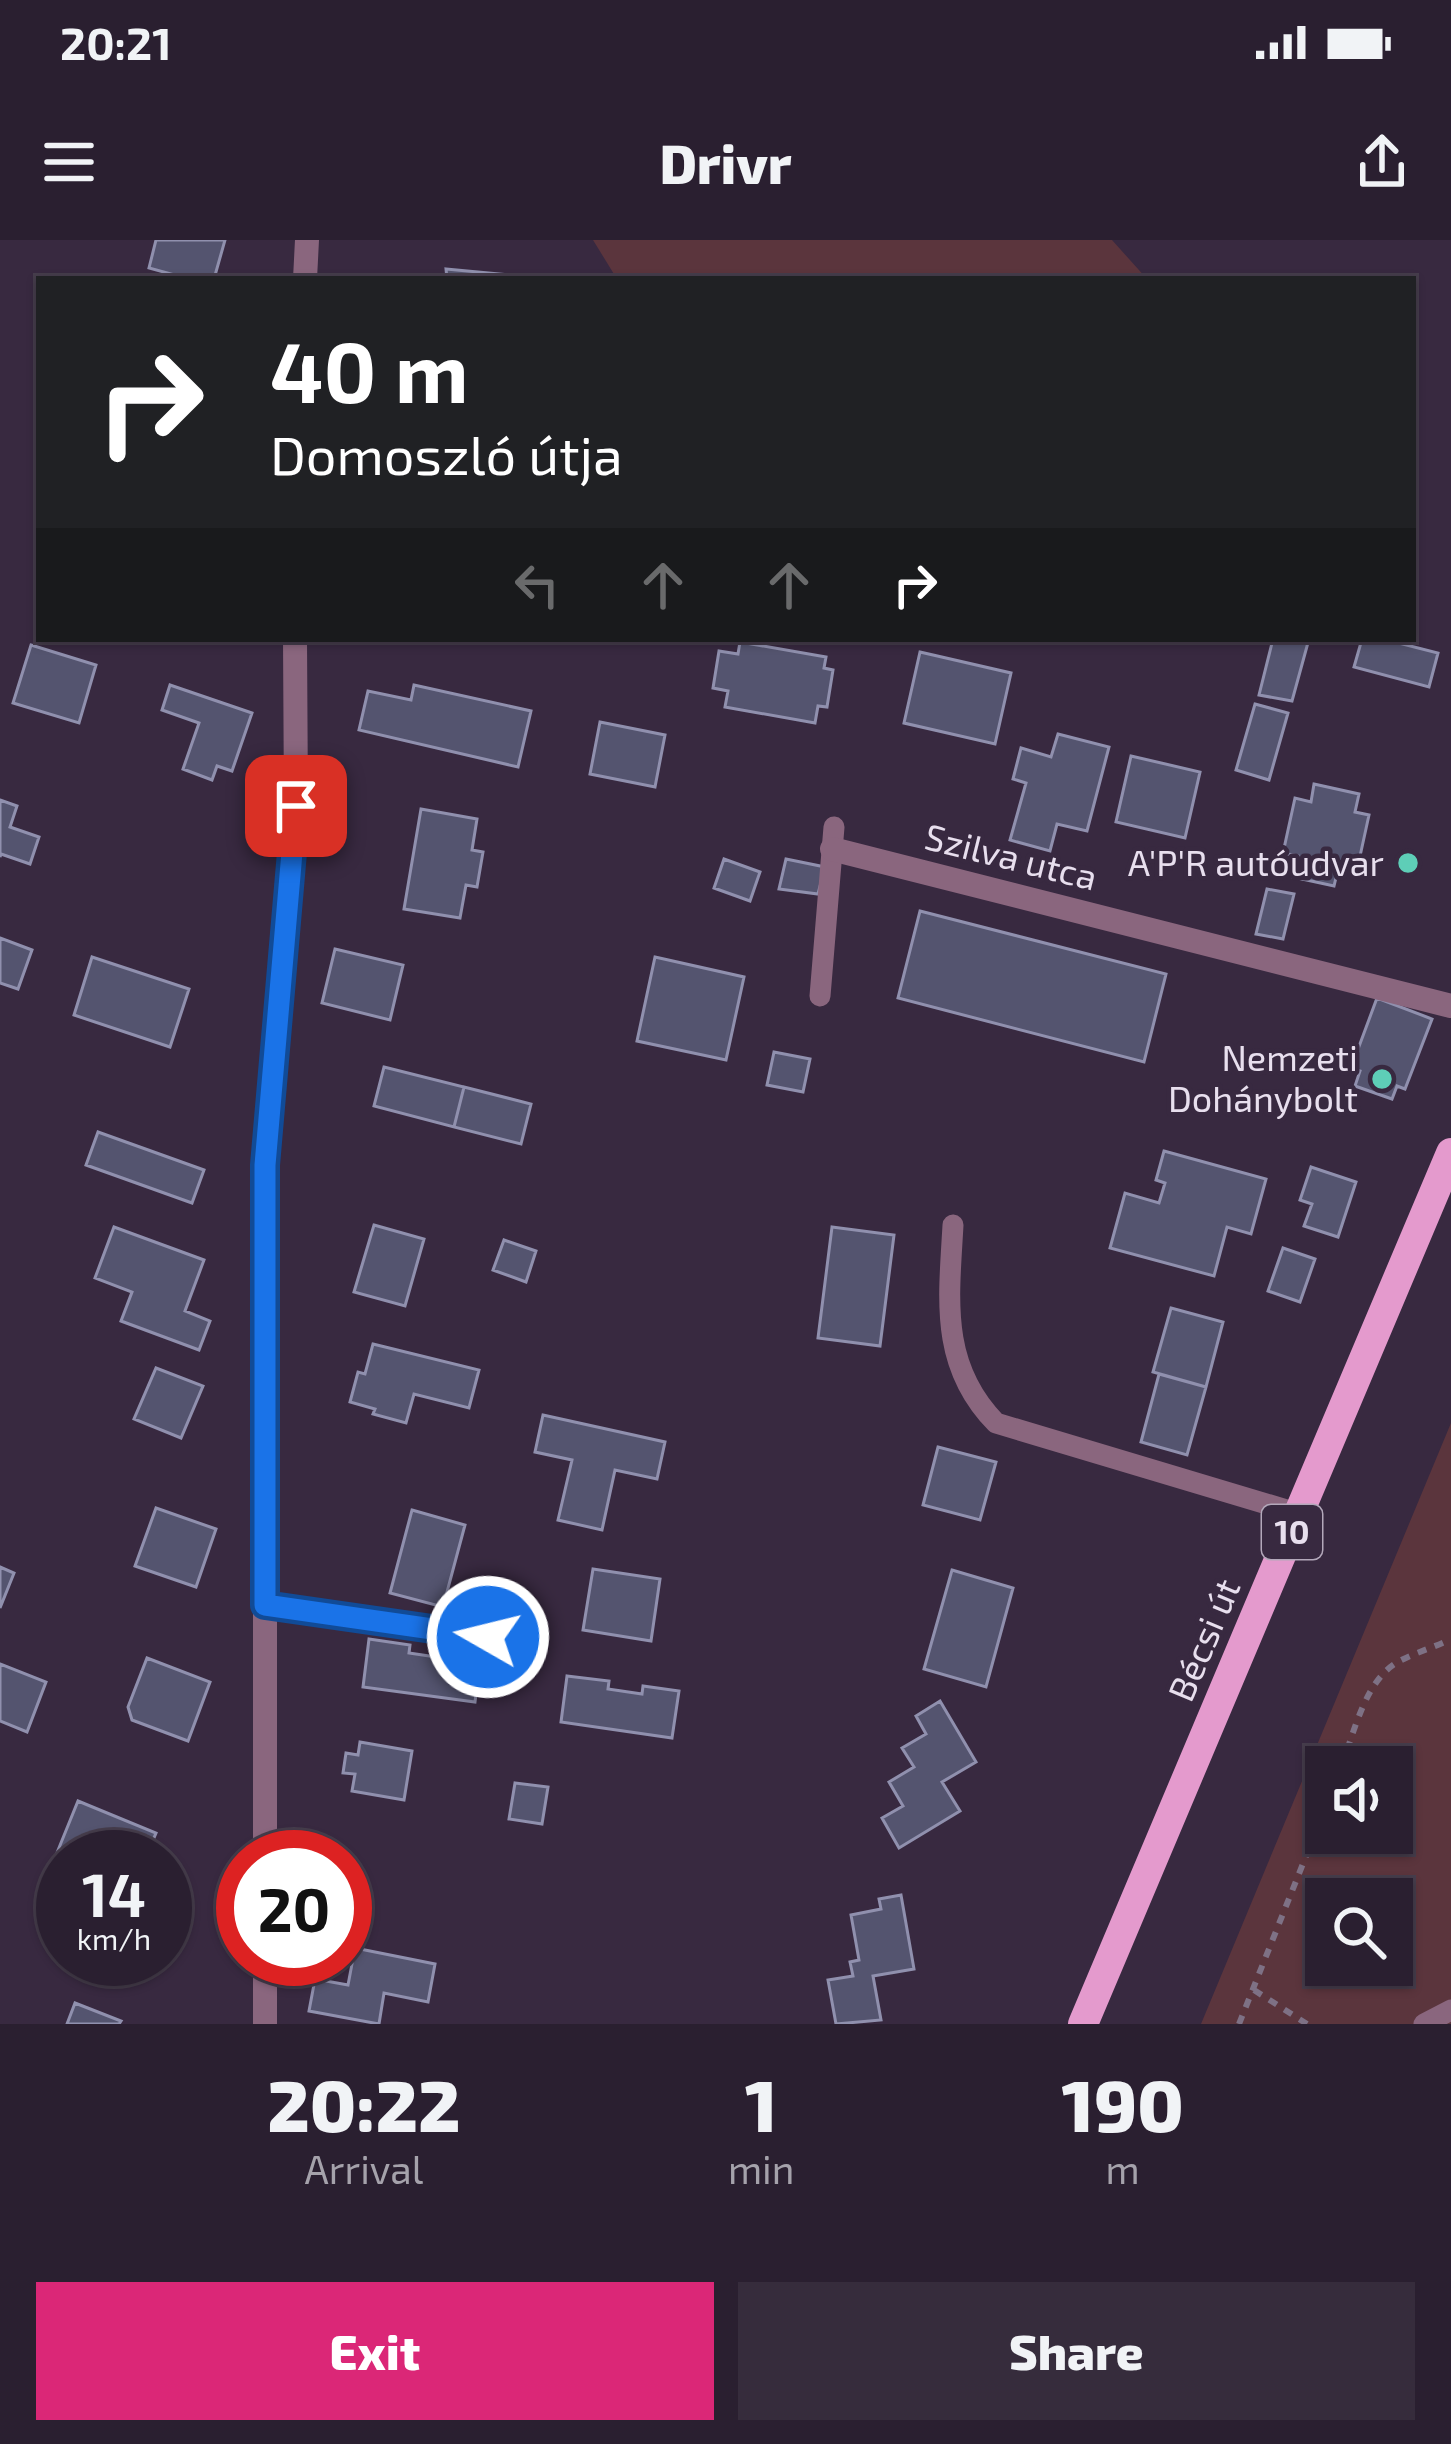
<!DOCTYPE html>
<meta charset="utf-8">
<style>
body{margin:0;font-family:"Exo 2",sans-serif;background:#362c3c;color:#f1f3f6;height:100vh;display:flex;flex-direction:column;font-size:45px;white-space:nowrap}
*{box-sizing:border-box;margin:0}
p{font-size:39px;color:#a5a2ab}
.icon{flex:none;width:66px;height:66px;fill:none;stroke:currentColor;stroke-width:2;stroke-linecap:round;stroke-linejoin:round}
.map{position:relative;height:1784px;overflow:hidden}
.side{display:flex;flex-direction:column;background:#2a1f30;flex:1}
.side>*{flex:none}
.top-card{position:absolute;left:36px;top:36px;width:1380px;height:366px;border-radius:0px;box-shadow:0 3px 9px #0004,0 0 0 3px #463d4c;background:#202124;color:#fff;overflow:hidden}
.buttons{position:absolute;left:1305px;top:1506px;display:grid;gap:24px}
.buttons a{display:grid;place-items:center;width:108px;height:108px;border-radius:0px;background:#2a1f30;box-shadow:0 3px 9px #0004,0 0 0 3px #463d4c;font-size:60px}
.speed{position:absolute;left:36px;top:1590px;display:flex;gap:24px;font-size:60px;font-weight:700;text-align:center}
.speed>*{display:grid;place-content:center;width:156px;height:156px;border-radius:50%;background:#2a1f30;box-shadow:0 3px 9px #0004,0 0 0 3px #463d4c;line-height:1}
.speed small{font-size:30px;font-weight:400}
.speed .limit{border:18px solid #d22;background:#fff;color:#111}
.pin{position:absolute;display:grid;place-items:center;width:102px;height:102px;color:#fff;margin:-51px;border-radius:24px;box-shadow:0 6px 18px #0006}
.me{position:absolute;width:132px;margin:-66px;rotate:278deg;stroke-linejoin:round;filter:drop-shadow(0 0 9px #0008)}
.turn{display:flex;align-items:center;gap:42px;height:252px;padding:0 36px;font-size:54px}
.turn .icon{width:156px;height:156px;stroke-width:2.5}
.turn b{display:block;font-size:84px;line-height:102px}
.lanes{display:flex;align-items:center;height:114px;padding:0 36px;background:#0003;justify-content:center;gap:60px;direction:ltr}
.lanes .off{opacity:.35}
.eta{display:flex;justify-content:space-evenly;align-items:center;height:204px;text-align:center}
.eta b{font-size:72px;font-weight:800;line-height:84px}
.button{display:flex;gap:24px;margin-top:auto;padding:24px 36px}
.button a{flex:1;height:138px;border-radius:0px;background:#db2777;color:#fff;font-size:48px;font-weight:800;line-height:138px;text-align:center}
.button a+a{background:#362c3c;color:#f1f3f6}
.status{display:flex;justify-content:space-between;align-items:center;height:84px;padding:0 60px;background:#2a1f30;direction:ltr}
.status svg{height:33px;fill:currentColor}
header{display:flex;justify-content:space-between;align-items:center;height:156px;padding:0 36px;background:#2a1f30;font-size:54px;font-weight:800}
.map>svg:first-child{display:block}
.green{fill:#5b353d;fill-rule:evenodd}
.building{fill:#54546f;stroke:#9090ae;stroke-width:3}
.lines{fill:none;stroke-linecap:round;stroke-linejoin:round}
.path{stroke:#7e7185;stroke-width:6;stroke-dasharray:9 9;stroke-linecap:butt}
.lane{stroke:#8a667e;stroke-width:21}
.street{stroke:#8a667e;stroke-width:24}
.primary{stroke:#e49acd;stroke-width:30}
.route-casing{stroke:#114b97;stroke-width:30}
.route{stroke:#1a73e8;stroke-width:21}
.poi-dot{fill:#5eceb7;stroke:#382940;stroke-width:4.5}
.labels{text-anchor:middle;stroke-width:9;stroke-linejoin:round;paint-order:stroke}
.shield{fill:#382940;stroke:#b3a8ba;stroke-width:3}
.shield-label{font-size:33px;font-weight:bold;fill:#e8dfee}
.street-label{font-size:36px;fill:#e8dfee;stroke:#382940}
.poi-label{font-size:36px;fill:#e8dfee;stroke:#382940;text-anchor:end}
</style>
<div class="status"><b>20:21</b><svg viewBox="0 0 49 12"><path d="M0 12V9h3v3zM5 12V6h3v6zM10 12V3h3v9zM15 12V0h3v12zM26 1h20v11H26zM47 4h2v5h-2z"/></svg></div>
<header><svg class="icon" aria-label="menu" viewBox="0 0 24 24"><path d="M4 6h16M4 12h16M4 18h16"/></svg>Drivr<svg class="icon" aria-label="share" viewBox="0 0 24 24"><path d="M12 15V3M7 8l5-5 5 5M5 13v7h14v-7"/></svg></header>
<div class="map">
<svg width="1451" height="1784" viewBox="0 0 1451 1784">
<rect width="100%" height="100%" fill="#382940"/>
<path class="green" d="M593,0H1112L1147,39H617Z
M1451,1183V1784H1201ZM1326,1527H1392V1593H1326ZM1326,1659H1392V1725H1326Z"/>
<path class="building" d="M156,0H225L214,39H189L149,28Z
M446,29L510,35V39H447Z
M1273,399H1309L1292,461L1259,455Z
M1362,399H1383L1438,413L1429,447L1354,427Z
M740,402L826,417L824,428L833,430L827,467L818,466L815,483L725,467L728,451L713,448L719,411L738,414Z
M31,405L96,425L79,483L13,463Z
M920,412L1011,433L995,504L904,483Z
M170,445L252,473L232,531L217,526L212,540L183,529L199,483L162,470Z
M414,445L531,471L518,527L359,490L368,451L411,460Z
M1255,464L1288,473L1269,540L1236,530Z
M600,482L665,495L655,547L590,534Z
M1058,494L1109,507L1087,591L1057,584L1050,611L1010,600L1026,543L1013,539L1021,508L1051,517Z
M1131,516L1200,532L1185,598L1116,582Z
M1314,544L1359,554L1355,572L1369,575L1357,630L1339,625L1334,646L1293,637L1298,616L1283,613L1295,558L1311,562Z
M0,560L17,566L10,587L39,597L30,624L1,614L0,617Z
M421,569L477,579L472,610L483,612L477,647L466,645L460,678L404,669Z
M724,619L760,632L750,661L714,648Z
M786,619L825,627L818,654L779,649Z
M1267,649L1294,654L1283,699L1256,694Z
M920,671L1166,734L1144,822L898,758Z
M0,698L32,710L18,749L0,743Z
M335,709L403,725L390,780L322,763Z
M92,717L189,749L170,807L74,775Z
M655,717L744,737L726,820L637,801Z
M1377,758L1432,779L1405,849L1397,846L1392,859L1355,846L1360,831L1351,828Z
M774,812L810,819L803,852L767,845Z
M384,827L464,847L454,887L374,866Z
M464,847L531,864L521,904L454,887Z
M98,892L204,930L192,963L86,925Z
M1164,911L1266,939L1251,994L1227,987L1214,1036L1110,1008L1125,953L1159,963L1165,943L1156,940Z
M1311,927L1356,942L1338,997L1304,986L1312,964L1300,960Z
M374,985L424,999L405,1066L354,1052Z
M114,987L204,1020L185,1071L210,1081L199,1110L121,1081L132,1052L95,1038Z
M832,987L894,995L880,1106L818,1098Z
M504,1000L536,1011L526,1042L493,1030Z
M1283,1008L1315,1019L1300,1062L1268,1051Z
M1171,1068L1223,1082L1206,1147L1153,1132Z
M373,1104L479,1130L469,1168L414,1154L406,1183L373,1174L375,1169L350,1162L358,1132L365,1134Z
M156,1128L203,1146L181,1198L134,1179Z
M1159,1134L1206,1147L1187,1215L1141,1202Z
M543,1175L665,1202L657,1239L615,1230L602,1290L558,1280L572,1220L535,1212Z
M938,1207L996,1222L980,1280L923,1265Z
M156,1268L216,1289L196,1347L135,1326Z
M412,1270L465,1285L443,1367L390,1353Z
M0,1327L14,1333L0,1368Z
M593,1329L660,1339L651,1401L583,1390Z
M952,1330L1013,1348L986,1447L924,1429Z
M369,1399L410,1405L409,1413L443,1418L445,1410L481,1416L475,1462L363,1447Z
M147,1418L210,1442L188,1501L132,1480L128,1467Z
M0,1424L46,1442L27,1492L0,1481Z
M567,1436L609,1441L608,1449L642,1454L643,1446L679,1451L672,1498L561,1482Z
M940,1461L976,1522L942,1542L960,1571L899,1608L882,1578L903,1566L889,1542L914,1527L902,1508L926,1494L916,1476Z
M360,1502L412,1511L404,1560L352,1551L355,1534L343,1533L346,1513L358,1515Z
M515,1543L548,1547L542,1584L509,1579Z
M78,1561L156,1593L146,1617H63V1629L52,1625Z
M901,1655L914,1729L873,1736L881,1780L836,1784L828,1740L853,1736L850,1722L859,1720L851,1675L881,1669L879,1659Z
M355,1708L435,1724L428,1762L384,1753L379,1784L309,1771L315,1739L348,1745Z
M75,1763L121,1781L119,1784H67Z"/>
<g class="lines">
<path class="path" d="M1341,1527C1354,1494 1364,1443 1396,1423C1413,1413 1433,1408 1451,1399
M1254,1750L1307,1784
M1239,1784L1326,1566"/>
<path class="lane" d="M820,756L834,587
M953,985C949,1058 939,1125 996,1183L1300,1274
M265,1365L488,1397
M1424,1784L1451,1770"/>
<path class="street" d="M305,39L307,0
M832,609L1451,766
M265,1617V925L296,566L295,399
M265,1719V1784"/>
<path class="primary" d="M1083,1784L1451,913"/>
</g>
<g class="lines">
<g class="route-casing">
<path id="route" d="M296,566L265,925V1365L488,1397"/>
</g>
<use href="#route" class="route"/>
</g>
<g class="poi-dot">
<circle cx="1408" cy="623" r="12"/>
<circle cx="1382" cy="839" r="12"/>
</g>
<g class="labels">
<rect class="shield" x="1262" y="1265" width="60" height="54" rx="9"/>
<g class="shield-label">
<text x="1292" y="1304">10</text>
</g>
<g class="street-label">
<text transform="translate(1011 617) rotate(14)" y="13">Szilva utca</text>
<text transform="translate(1204 1400) rotate(-67)" y="13">Bécsi út</text>
</g>
<g class="poi-label">
<text x="1384" y="636">A'P'R autóudvar</text>
<text x="1358" y="831">Nemzeti<tspan x="1358" dy="41">Dohánybolt</tspan></text>
</g>
</g>
</svg>
<div class="buttons">
<a><svg class="icon" aria-label="sound" viewBox="0 0 24 24"><path d="M4 9h4l5-4v14l-5-4H4zM17 9q2 3 0 6"/></svg></a>
<a><svg class="icon" aria-label="search" viewBox="0 0 24 24"><circle cx="10" cy="10" r="6"/><path d="M15 15l6 6"/></svg></a>
</div>
<div class="speed"><div>14<small>km/h</small></div><div class="limit">20</div></div>
<div class="pin" style="left:296px;top:566px;background:#d93025"><svg class="icon" aria-label="arrive" viewBox="0 0 24 24"><path d="M6 21V4h12l-3 4 3 4H6"/></svg></div>
<svg class="me" style="left:488px;top:1397px" viewBox="-20 -20 40 40"><circle r="17" fill="#1a73e8" stroke="#fff" stroke-width="3"/><path d="M0-11L8 9 0 5-8 9z" fill="#fff"/></svg>
<div class="top-card">
<div class="turn"><svg class="icon" aria-label="right" viewBox="0 0 24 24"><path d="M7 20v-9h11M14 6l5 5-5 5"/></svg><div><b>40 m</b>Domoszló útja</div></div>
<div class="lanes"><svg class="icon off" aria-label="left" viewBox="0 0 24 24"><path d="M17 20v-9H6M10 6l-5 5 5 5"/></svg><svg class="icon off" aria-label="ahead" viewBox="0 0 24 24"><path d="M12 20V5M6 11l6-6 6 6"/></svg><svg class="icon off" aria-label="ahead" viewBox="0 0 24 24"><path d="M12 20V5M6 11l6-6 6 6"/></svg><svg class="icon" aria-label="right" viewBox="0 0 24 24"><path d="M7 20v-9h11M14 6l5 5-5 5"/></svg></div>
</div>
</div>
<section class="side">
<div class="eta">
<div><b>20:22</b><p>Arrival</p></div>
<div><b>1</b><p>min</p></div>
<div><b>190</b><p>m</p></div>
</div>
<div class="button"><a>Exit</a><a>Share</a></div>
</section>
